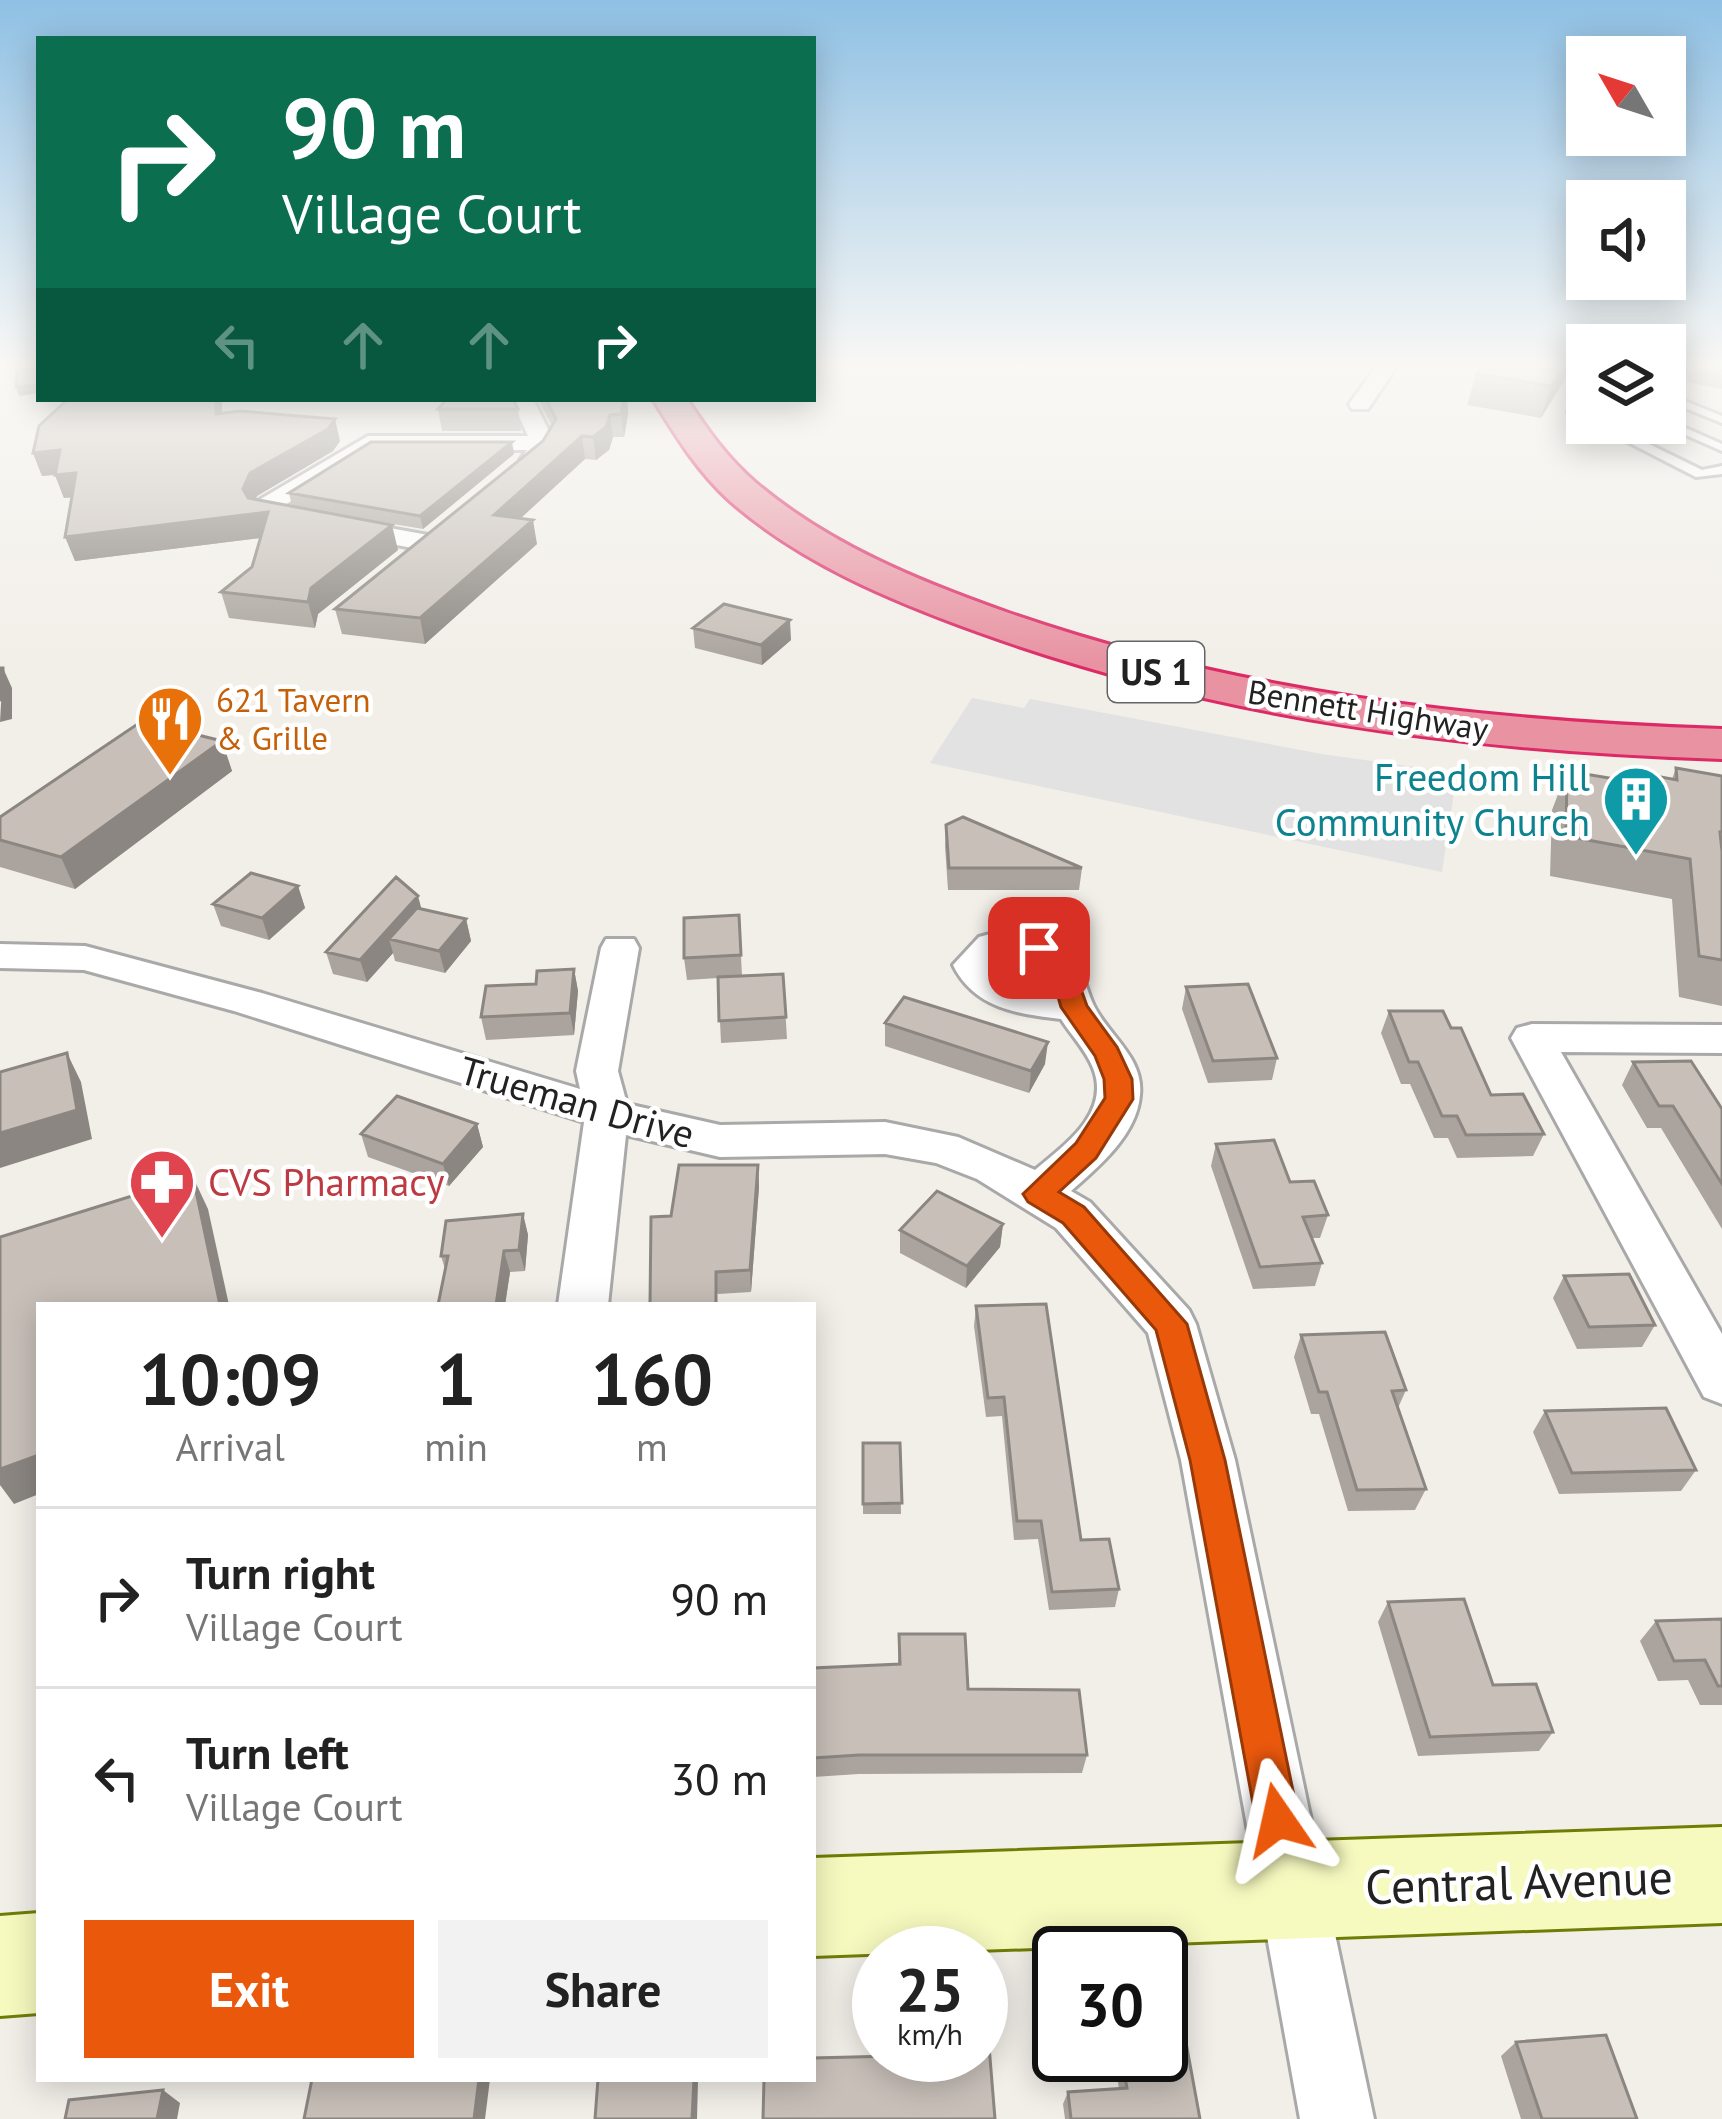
<!DOCTYPE html>
<style>
body{margin:0;font-family:"PT Sans",sans-serif;background:#f2f2f2;color:#222;height:100vh;display:flex;flex-direction:column;font-size:45px;white-space:nowrap}
*{box-sizing:border-box;margin:0}
p{font-size:39px;color:#767676}
.icon{flex:none;width:66px;height:66px;fill:none;stroke:currentColor;stroke-width:2;stroke-linecap:round;stroke-linejoin:round}
.map{position:relative;flex:1;overflow:hidden}
.details{position:absolute;left:36px;top:1302px;width:780px;height:780px;display:flex;flex-direction:column;background:#fff;border-radius:0px;box-shadow:0 6px 30px #0003}
.details>*{flex:none}
.guide{position:absolute;left:36px;top:36px;width:780px;height:366px;border-radius:0px;box-shadow:0 6px 30px #0003;background:#0b6e4f;color:#fff;overflow:hidden}
.needle{width:78px;rotate:309deg}
.controls{position:absolute;left:1566px;top:36px;display:grid;gap:24px}
.controls a{display:grid;place-items:center;width:120px;height:120px;border-radius:0px;background:#fff;box-shadow:0 6px 30px #0003;font-size:60px}
.speed{position:absolute;left:852px;top:1926px;display:flex;gap:24px;font-size:60px;font-weight:700;text-align:center}
.speed>*{display:grid;place-content:center;width:156px;height:156px;border-radius:50%;background:#fff;box-shadow:0 6px 30px #0003;line-height:1}
.speed small{font-size:30px;font-weight:400}
.speed .limit{border:6px solid #111;border-radius:18px;background:#fff;color:#111}
.pin{position:absolute;display:grid;place-items:center;width:102px;height:102px;color:#fff;margin:-51px;border-radius:24px;box-shadow:0 6px 18px #0006}
.me{position:absolute;width:132px;margin:-66px;rotate:349deg;stroke-linejoin:round;filter:drop-shadow(0 0 9px #0008)}
.turn{display:flex;align-items:center;gap:42px;height:252px;padding:0 48px;font-size:54px}
.turn .icon{width:156px;height:156px;stroke-width:2.5}
.turn b{display:block;font-size:84px;line-height:102px}
.lanes{display:flex;align-items:center;height:114px;padding:0 48px;background:#0003;justify-content:center;gap:60px;direction:ltr}
.lanes .off{opacity:.35}
.eta{display:flex;justify-content:space-evenly;align-items:center;height:204px;text-align:center}
.eta b{font-size:72px;font-weight:800;line-height:84px}
.action{display:flex;gap:24px;margin-top:auto;padding:24px 48px}
.action a{flex:1;height:138px;border-radius:0px;background:#ea580c;color:#fff;font-size:48px;font-weight:800;line-height:138px;text-align:center}
.action a+a{background:#f2f2f2;color:#222}
ul{padding:0;list-style:none}
li{display:flex;align-items:center;gap:36px;height:180px;padding:0 48px;border-top:3px solid #e0e0e0}
li div{flex:1}
li b{display:block;font-size:45px}
li em{font-style:normal}
.map>svg:first-child{display:block}
.parking{fill:#e2e2e2}
.lines{fill:none;stroke-linecap:round;stroke-linejoin:round}
.lane-casing{stroke:#a9a9a9;stroke-width:6}
.street-casing{stroke:#a9a9a9;stroke-width:6}
.secondary-casing{stroke:#707d05;stroke-width:6}
.highway-casing{stroke:#dc2a67;stroke-width:6}
.lane{fill:#fff;fill-rule:evenodd}
.street{fill:#fff;fill-rule:evenodd}
.secondary{fill:#f7fabf;fill-rule:evenodd}
.highway{fill:#e892a2;fill-rule:evenodd}
.wall{fill:#aba49e}
.shaded-wall{fill:#8b8681}
.building{fill:#c7bfb8;stroke:#8b8681;stroke-width:3}
.route{fill:#ea580c;stroke:#983908;stroke-width:3}
.labels{text-anchor:middle;stroke-width:9;stroke-linejoin:round;paint-order:stroke}
.far-food-label{font-size:33px;fill:#c56008;stroke:#fff;text-anchor:start}
.far-street-label{font-size:33px;fill:#222;stroke:#fff}
.shield{fill:#fff;stroke:#646464;stroke-width:3}
.shield-label{font-size:36px;font-weight:bold;fill:#222}
.culture-label{font-size:39px;fill:#0d838f;stroke:#fff;text-anchor:end}
.street-label{font-size:39px;fill:#222;stroke:#fff}
.health-label{font-size:39px;fill:#be3a42;stroke:#fff;text-anchor:start}
.near-street-label{font-size:48px;fill:#222;stroke:#fff}
</style>
<div class="map">
<svg width="1722" height="2119" viewBox="0 0 1722 2119">
<rect width="100%" height="100%" fill="#f2efe9"/>
<path class="parking" d="M972,698L1024,708L1030,699L1322,754L1457,773L1442,872L930,763Z"/>
<g class="lines">
<g class="lane-casing">
<path id="lane" d="M1665,393L1722,416V423L1665,400Z
M1587,406V421L1568,411L1570,409Z
M1665,419L1722,444V451L1661,424Z
M1591,423H1606L1702,470L1722,466V474L1696,477Z"/>
</g>
<g class="street-casing">
<path id="street" d="M1375,369H1395L1368,409H1352L1349,404Z
M511,399H533L555,443L540,465H524L520,460L527,450H373L280,508L439,537L443,543L439,549L430,551L267,522L254,514L259,500L368,436H528Z
M1005,930C1026,930 1049,935 1065,949C1084,966 1084,985 1094,1006C1109,1036 1144,1058 1140,1095C1137,1135 1098,1167 1071,1191L1090,1202L1189,1310L1196,1324L1235,1460L1374,2119H1300L1181,1460L1148,1333L1056,1228L977,1179L936,1163L885,1154L720,1157L626,1135L608,1305H558L584,1122L234,1011L84,970L0,968V944L85,946L262,993L580,1089L576,1071L601,948L606,939H634L639,948L618,1071L627,1104L720,1125L885,1122L958,1137L1035,1170C1065,1145 1111,1113 1093,1068C1086,1050 1071,1035 1061,1019C1017,1014 974,1008 953,965L979,937ZM1006,954C1029,953 1045,969 1050,991L1015,984L993,965Z
M1532,1024L1722,1025V1053L1561,1052L1722,1334V1404L1704,1397L1511,1038L1517,1028Z"/>
</g>
<g class="secondary-casing">
<path id="secondary" d="M1722,1827V1923L813,1956V1858Z
M39,1913V2013L0,2016V1916Z"/>
</g>
<g class="highway-casing">
<path id="highway" d="M653,399H687C707,430 728,459 756,483C828,544 918,581 1006,612C1238,693 1478,721 1722,729V759C1468,751 1218,719 978,632C890,600 801,563 730,501C698,472 675,435 653,399Z"/>
</g>
<use href="#lane" class="lane"/>
<use href="#street" class="street"/>
<use href="#secondary" class="secondary"/>
<use href="#highway" class="highway"/>
</g>
<path class="wall" d="M1480,369H1571L1541,418L1467,405L1476,374Z
M1675,369H1722V389L1687,382Z
M68,399H222V413L340,441L333,451L257,496L255,499L292,506L289,493L514,454L423,529L304,509L398,550L318,614L315,628L229,618L221,592L252,567L261,538L75,561L72,497L64,498L55,475L42,476L33,453Z
M538,399H627L628,414L624,437H613L609,450L596,460L585,459L521,518L537,544L425,644L342,634L335,609L543,441L552,426Z
M438,409H518L521,431H442Z
M693,628L791,640L762,665L695,648Z
M222,741L232,771L75,889L0,867V817Z
M1676,768L1722,776V1006L1679,997L1672,899L1550,876L1552,810L1567,771L1652,785L1656,776L1672,779Z
M946,825L1082,868L1079,890H948L945,846Z
M298,886L305,908L269,940L221,926L213,904Z
M422,909L466,919L471,941L445,973L395,961L393,953L367,982L333,974L326,952Z
M739,915L742,976L783,974L787,1039L721,1043L718,978L687,980L684,958Z
M574,969L578,991L574,1035L486,1040L481,1017L536,984Z
M1186,987L1277,1058L1272,1080L1208,1083L1182,1009Z
M1389,1011L1451,1028L1491,1095L1544,1134L1533,1156L1457,1158L1448,1138H1434L1410,1084H1401L1381,1033Z
M885,1023L1045,1064L1029,1093L885,1046Z
M1633,1062L1722,1109V1229L1661,1128H1647L1622,1085Z
M477,1124L483,1147L449,1186L368,1157L361,1134Z
M1216,1144L1290,1182L1328,1215L1320,1238H1312L1322,1263L1315,1286L1253,1289L1211,1166Z
M758,1165L759,1187L751,1292L718,1294L671,1216Z
M523,1214L528,1235L525,1271L510,1272L505,1305H438L445,1269L441,1256Z
M1003,1224L1000,1247L966,1288L900,1253V1230Z
M1564,1276L1655,1325L1642,1347L1577,1349L1553,1298Z
M976,1306L1081,1540L1119,1589L1115,1607L1049,1610L1038,1539L1014,1540L1002,1416L986,1417L974,1326Z
M1301,1335L1406,1390L1398,1408L1426,1489L1415,1510L1348,1511L1319,1414H1311L1294,1357Z
M1545,1411L1696,1470L1681,1491L1559,1494L1533,1432Z
M863,1443H900L901,1514H863Z
M1388,1602L1553,1732L1539,1751L1418,1756L1378,1622Z
M1722,1619V1705H1700L1688,1680L1658,1681L1640,1641L1656,1621Z
M899,1634L968,1689L1087,1755L1082,1773L859,1774L813,1777V1668L898,1664Z
M1516,2042L1637,2119H1521L1501,2056Z
M1114,2055H1161L1200,2119H1065L1063,2104L1068,2092L1119,2089Z"/>
<path class="shaded-wall" d="M1562,369H1571L1541,418L1551,386Z
M39,385V393L19,396L16,387Z
M216,399H222V436L216,414Z
M624,399H627L628,414L624,437L621,414Z
M610,415L613,437L609,450L596,460L593,437Z
M335,419L340,441L333,451L257,496L250,512L243,489L250,473Z
M582,436L585,459L498,539L494,515Z
M512,442L514,454L423,529L420,516Z
M60,450L68,473L42,476L33,453Z
M76,473L85,496L64,498L55,475Z
M268,512L275,536L75,561L65,537Z
M533,520L537,544L425,644L420,618Z
M392,525L398,550L318,614L315,628L308,602L311,588Z
M790,620L791,640L762,665L761,645Z
M3,668L12,688V719L0,722Z
M222,741L232,771L75,889L61,857Z
M298,886L305,908L269,940L262,918Z
M418,896L424,918L389,939L393,953L367,982L360,960Z
M466,919L471,941L445,973L439,951Z
M574,969L578,991L574,1035L570,1013Z
M1048,1042L1045,1064L1029,1093L1031,1071Z
M67,1053L81,1082L92,1139L0,1168V1133Z
M477,1124L483,1147L449,1186L443,1164Z
M758,1165L759,1187L751,1292L750,1270Z
M193,1177L208,1209L229,1305H220Z
M523,1214L528,1235L525,1271L519,1250Z
M1003,1224L1000,1247L966,1288L967,1266Z
M504,1251L510,1272L505,1305H496Z
M39,1455V1494L14,1504L0,1485V1469Z
M479,2079H490L485,2119H474Z
M694,2079H698V2081L697,2119H692Z
M163,2090L180,2103L177,2119H157Z"/>
<path class="building" d="M17,369H39V385L16,387Z
M1480,369H1562L1551,386L1476,374Z
M68,399H216V414L240,411L335,419L328,429L250,473L243,489L248,498L392,525L311,588L308,602L221,592L252,567L268,512L65,537L76,473L55,475L60,450L33,453L39,426Z
M447,399H513L518,409H438Z
M546,399H624L621,414L610,415L606,427L593,437L582,436L494,515L533,520L420,618L335,609L543,441L556,419Z
M371,442H512L420,516L289,493Z
M724,604L790,620L761,645L693,628Z
M0,668H3V699L0,700Z
M142,721L222,741L61,857L0,840V817Z
M1676,768L1722,776V832H1720L1722,851V960L1699,956L1690,859L1566,836L1567,771L1657,786L1656,776L1677,780Z
M963,817L1082,868H949L946,825Z
M251,873L298,886L262,918L213,904Z
M396,877L418,896L360,960L326,952Z
M417,908L466,919L439,951L389,939Z
M739,915L741,955L684,958V918Z
M574,969L570,1013L481,1017L486,986L536,984L537,971Z
M783,974L786,1017L719,1021L718,977Z
M1248,984L1277,1058L1213,1061L1186,987Z
M904,997L1048,1042L1031,1071L885,1023Z
M1389,1011H1443L1451,1028H1461L1491,1095L1523,1094L1544,1134L1466,1135L1457,1116H1442L1418,1062H1409Z
M67,1053L77,1110L0,1133V1072Z
M1691,1061L1722,1109V1184L1673,1106H1659L1633,1062Z
M397,1096L477,1124L443,1164L361,1134Z
M1274,1140L1290,1182L1314,1181L1328,1215L1303,1217L1322,1263L1260,1267L1216,1144Z
M679,1165H758L750,1270L716,1272V1305H650L651,1217L671,1216Z
M193,1177L220,1305H39V1455L0,1469V1237Z
M937,1191L1003,1224L967,1266L900,1230Z
M523,1214L519,1250L504,1251L496,1305H438L448,1256H441L446,1221Z
M1629,1274L1655,1325L1589,1327L1564,1276Z
M1046,1304L1081,1540L1109,1539L1119,1589L1052,1592L1041,1521H1017L1004,1397L988,1398L976,1306Z
M1385,1332L1406,1390L1392,1391L1426,1489L1357,1490L1327,1392H1319L1301,1335Z
M1666,1408L1696,1470L1572,1473L1545,1411Z
M863,1443H900L902,1503L863,1504Z
M1464,1599L1493,1685L1536,1684L1553,1732L1430,1737L1388,1602Z
M1722,1619V1686H1718L1705,1660L1674,1661L1656,1621Z
M899,1634H965L968,1689L1079,1690L1087,1755H859L813,1758V1668L900,1664Z
M981,1972H983L995,2119H763L764,2079H813V2058L892,2056L891,2055H981Z
M1606,2035L1637,2119H1542L1516,2042Z
M1185,2037L1200,2119H1071L1068,2092L1127,2088L1121,2055H1161V2039Z
M312,2079H479L474,2119H304Z
M598,2079H694L692,2119H595Z
M163,2090L157,2119H65L69,2100Z"/>
<linearGradient id="sky" x2="0" y2="1"><stop stop-color="#8fc0e4"/><stop offset="0.55" stop-color="#f9f8f5"/><stop offset="1" stop-color="#f9f8f5" stop-opacity="0"/></linearGradient>
<rect width="1722" height="665" fill="url(#sky)"/>
<path class="route" d="M1039,940L1072,964L1087,1006L1117,1047L1132,1079L1133,1099L1096,1158L1059,1192L1084,1207L1187,1324L1225,1460L1299,1820L1293,1835L1278,1841L1263,1835L1256,1820L1190,1460L1156,1330L1063,1223L1028,1202L1023,1194L1076,1143L1105,1098L1104,1079L1095,1056L1061,1007L1051,973L1026,948Z"/>
<defs>
<g id="restaurant-pin" transform="scale(3.45)"><path d="M0 17L-7.5 6A9.5 9.5 0 1 1 7.5 6Z" fill="#e8710a" stroke="#fff"/><path d="M-5-6h1v4h1v-4h1v4h1v-4h1v5L-1.5 .5V6h-2V.5L-5-1ZM5-6V6H3V1.5H1.5Q1.5-4 5-6Z" fill="#fff"/></g>
<g id="building-pin" transform="scale(3.45)"><path d="M0 17L-7.5 6A9.5 9.5 0 1 1 7.5 6Z" fill="#0f9aa8" stroke="#fff"/><path d="M-4-6H4V6H1V3H-1V6H-4ZM-2.5-4.3h1.7v1.8h-1.7ZM.8-4.3h1.7v1.8H.8ZM-2.5-1h1.7V.8h-1.7ZM.8-1h1.7V.8H.8Z" fill="#fff"/></g>
<g id="pharmacy-pin" transform="scale(3.45)"><path d="M0 17L-7.5 6A9.5 9.5 0 1 1 7.5 6Z" fill="#e0444e" stroke="#fff"/><path d="M-2-6h4v4h4v4h-4v4h-4v-4h-4v-4h4Z" fill="#fff"/></g>
</defs>
<g fill-rule="evenodd">
<use href="#restaurant-pin" x="170" y="719"/>
<use href="#building-pin" x="1636" y="799"/>
<use href="#pharmacy-pin" x="162" y="1182"/>
</g>
<g class="labels">
<g class="far-food-label">
<text x="216" y="712">621 Tavern<tspan x="216" dy="38">&amp; Grille</tspan></text>
</g>
<g class="far-street-label">
<text transform="translate(1368 710) rotate(9)" y="12">Bennett Highway</text>
</g>
<rect class="shield" x="1108" y="642" width="96" height="60" rx="9"/>
<g class="shield-label">
<text x="1156" y="685">US 1</text>
</g>
<g class="culture-label">
<text x="1590" y="791">Freedom Hill<tspan x="1590" dy="45">Community Church</tspan></text>
</g>
<g class="street-label">
<text transform="translate(577 1102) rotate(16)" y="14">Trueman Drive</text>
</g>
<g class="health-label">
<text x="208" y="1196">CVS Pharmacy</text>
</g>
<g class="near-street-label">
<text transform="translate(1519 1882) rotate(-2)" y="17">Central Avenue</text>
</g>
</g>
</svg>
<div class="controls">
<a><svg class="needle" viewBox="-14 -14 28 28"><path d="M0-13l5 13h-10z" fill="#e53935"/><path d="M0 13l5-13h-10z" fill="#767676"/></svg></a>
<a><svg class="icon" aria-label="sound" viewBox="0 0 24 24"><path d="M4 9h4l5-4v14l-5-4H4zM17 9q2 3 0 6"/></svg></a>
<a><svg class="icon" aria-label="layers" viewBox="0 0 24 24"><path d="M12 4l9 5-9 5-9-5zM3 14l9 5 9-5"/></svg></a>
</div>
<div class="speed"><div>25<small>km/h</small></div><div class="limit">30</div></div>
<div class="pin" style="left:1039px;top:948px;background:#d93025"><svg class="icon" aria-label="arrive" viewBox="0 0 24 24"><path d="M6 21V4h12l-3 4 3 4H6"/></svg></div>
<svg class="me" style="left:1278px;top:1820px" viewBox="-20 -20 40 40"><path d="M0-17L14 15 0 8-14 15z" fill="#ea580c" stroke="#fff" stroke-width="4"/></svg>
<div class="guide">
<div class="turn"><svg class="icon" aria-label="right" viewBox="0 0 24 24"><path d="M7 20v-9h11M14 6l5 5-5 5"/></svg><div><b>90 m</b>Village Court</div></div>
<div class="lanes"><svg class="icon off" aria-label="left" viewBox="0 0 24 24"><path d="M17 20v-9H6M10 6l-5 5 5 5"/></svg><svg class="icon off" aria-label="ahead" viewBox="0 0 24 24"><path d="M12 20V5M6 11l6-6 6 6"/></svg><svg class="icon off" aria-label="ahead" viewBox="0 0 24 24"><path d="M12 20V5M6 11l6-6 6 6"/></svg><svg class="icon" aria-label="right" viewBox="0 0 24 24"><path d="M7 20v-9h11M14 6l5 5-5 5"/></svg></div>
</div>
<section class="details">
<div class="eta">
<div><b>10:09</b><p>Arrival</p></div>
<div><b>1</b><p>min</p></div>
<div><b>160</b><p>m</p></div>
</div>
<ul>
<li><svg class="icon" aria-label="right" viewBox="0 0 24 24"><path d="M7 20v-9h11M14 6l5 5-5 5"/></svg><div><b>Turn right</b><p>Village Court</p></div><em>90 m</em></li>
<li><svg class="icon" aria-label="left" viewBox="0 0 24 24"><path d="M17 20v-9H6M10 6l-5 5 5 5"/></svg><div><b>Turn left</b><p>Village Court</p></div><em>30 m</em></li>
</ul>
<div class="action"><a>Exit</a><a>Share</a></div>
</section>
</div>
